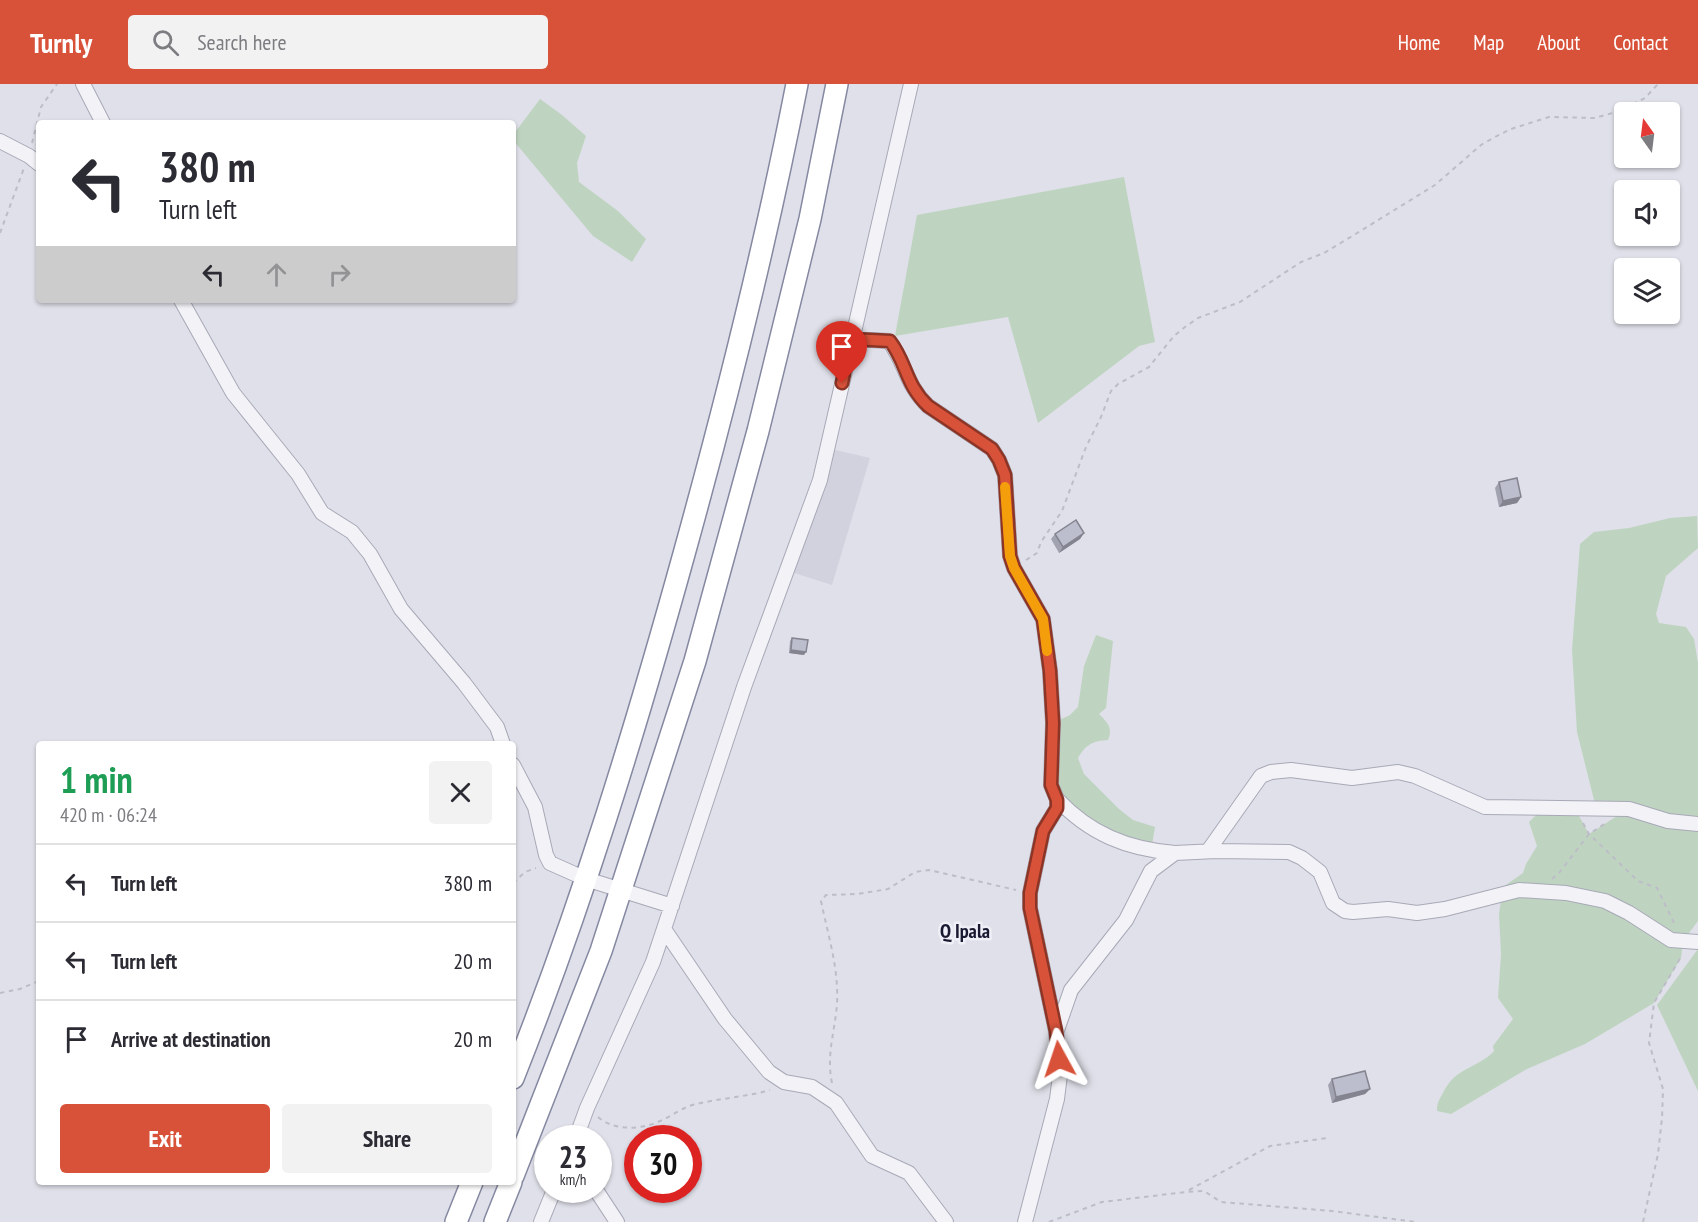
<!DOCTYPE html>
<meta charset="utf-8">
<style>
body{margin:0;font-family:"PT Sans Narrow",sans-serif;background:#f2f2f3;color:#2b2b33;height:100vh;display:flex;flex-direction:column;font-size:22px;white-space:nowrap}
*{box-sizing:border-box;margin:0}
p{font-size:20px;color:#7c7c81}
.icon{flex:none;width:33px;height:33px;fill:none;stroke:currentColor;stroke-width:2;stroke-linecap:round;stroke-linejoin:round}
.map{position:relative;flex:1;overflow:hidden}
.panel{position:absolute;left:36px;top:657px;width:480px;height:444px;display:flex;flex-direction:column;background:#fff;border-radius:6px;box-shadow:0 2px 4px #0004}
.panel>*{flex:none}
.guide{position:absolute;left:36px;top:36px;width:480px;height:183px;border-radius:6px;box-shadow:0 2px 4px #0004;background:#fff;color:#2b2b33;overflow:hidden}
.needle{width:39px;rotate:346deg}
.controls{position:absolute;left:1614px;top:18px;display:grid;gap:12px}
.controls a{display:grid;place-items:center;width:66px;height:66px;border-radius:6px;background:#fff;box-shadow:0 2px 4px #0004;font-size:30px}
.speed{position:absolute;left:534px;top:1041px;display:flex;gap:12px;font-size:30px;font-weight:700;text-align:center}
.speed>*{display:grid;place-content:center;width:78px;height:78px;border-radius:50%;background:#fff;box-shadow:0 2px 4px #0004;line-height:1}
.speed small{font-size:15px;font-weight:400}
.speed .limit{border:9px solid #d22;background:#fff;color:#111}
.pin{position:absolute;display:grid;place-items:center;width:51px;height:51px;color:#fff;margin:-62px -26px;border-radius:50% 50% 50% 0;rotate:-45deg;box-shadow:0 0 6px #0007}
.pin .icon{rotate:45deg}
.me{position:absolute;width:66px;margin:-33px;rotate:355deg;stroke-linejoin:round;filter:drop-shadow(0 0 4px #0008)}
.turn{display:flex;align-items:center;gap:21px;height:126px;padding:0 24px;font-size:27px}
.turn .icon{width:78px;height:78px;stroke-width:2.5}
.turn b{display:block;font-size:42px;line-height:51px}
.lanes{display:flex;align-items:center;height:57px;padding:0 24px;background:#0003;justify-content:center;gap:30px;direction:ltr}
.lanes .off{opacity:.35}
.round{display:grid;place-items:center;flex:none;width:63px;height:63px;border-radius:6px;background:#f2f2f3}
.summary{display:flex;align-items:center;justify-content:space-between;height:102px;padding:0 24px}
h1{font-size:36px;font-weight:600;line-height:45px;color:#1e9e55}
.primary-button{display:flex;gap:12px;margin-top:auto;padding:12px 24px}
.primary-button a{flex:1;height:69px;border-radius:6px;background:#d8523a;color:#fff;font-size:24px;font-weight:600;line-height:69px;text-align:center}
.primary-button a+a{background:#f2f2f3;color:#2b2b33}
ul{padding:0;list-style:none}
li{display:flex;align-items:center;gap:18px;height:78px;padding:0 24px;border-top:2px solid #e1e1e2}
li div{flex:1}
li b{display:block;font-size:22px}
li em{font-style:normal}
header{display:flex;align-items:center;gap:36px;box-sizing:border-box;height:84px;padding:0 30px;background:#d8523a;color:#fff}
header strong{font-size:28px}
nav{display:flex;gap:33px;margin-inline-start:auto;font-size:21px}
.search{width:420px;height:54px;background:#f2f2f3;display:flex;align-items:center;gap:15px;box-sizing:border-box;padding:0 21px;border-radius:6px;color:#7c7c81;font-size:22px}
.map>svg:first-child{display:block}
.built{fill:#d1d2de}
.green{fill:#bfd4c0}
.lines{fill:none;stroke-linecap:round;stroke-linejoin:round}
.minor-casing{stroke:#a8a9b7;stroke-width:16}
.highway-casing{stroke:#8588a1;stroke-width:24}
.path{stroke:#bdbdc8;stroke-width:2;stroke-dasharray:4.5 4.5;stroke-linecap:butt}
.minor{stroke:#f2f2f7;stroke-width:14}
.highway{stroke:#fff;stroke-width:21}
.wall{fill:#a2a3b0}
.shaded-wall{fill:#848490}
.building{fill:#bcbdcd;stroke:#848490;stroke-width:1.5}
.route-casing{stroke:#8c3526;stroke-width:15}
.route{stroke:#d8523a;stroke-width:10}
.slow{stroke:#f59e0b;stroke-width:10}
.labels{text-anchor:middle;stroke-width:5;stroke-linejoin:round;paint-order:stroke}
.quarter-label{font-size:20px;font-weight:bold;fill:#191a32;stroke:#eeeff7}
</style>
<header>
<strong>Turnly</strong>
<div class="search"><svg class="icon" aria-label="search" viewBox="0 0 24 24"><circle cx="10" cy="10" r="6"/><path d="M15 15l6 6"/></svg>Search here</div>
<nav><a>Home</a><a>Map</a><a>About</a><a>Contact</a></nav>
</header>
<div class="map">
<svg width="1698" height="1138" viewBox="0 0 1698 1138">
<rect width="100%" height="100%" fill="#dfe0e9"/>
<path class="built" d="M827,364L870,374L832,501L788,487Z"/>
<path class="green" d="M540,15L562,31L586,52L577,79L579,98L618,127L646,155L632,178L593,152L513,56V51Z
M1124,93L1155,258L1139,262L1038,339L1008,233L895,252L917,131Z
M1697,432L1698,464L1666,492L1656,530L1659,539L1686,543L1694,555L1698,579V837L1683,857L1681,874L1654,919L1585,960L1527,985L1451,1030L1437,1027C1437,1018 1439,1016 1443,1009C1455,983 1477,985 1494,967L1493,962L1513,935L1498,914L1501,870L1499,830L1503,803L1523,789L1526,780L1537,762L1529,738L1544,723H1574L1589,750L1628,725L1596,724L1577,648L1572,566L1580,460L1594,448L1629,444L1670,434Z
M1096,551L1113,557L1106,624L1099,630C1108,639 1113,644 1108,656C1093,657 1086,660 1078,674L1084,690L1119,725L1133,736L1155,743L1151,767L1126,761L1057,715L1053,639L1070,631L1078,623L1084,582Z
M1698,865V1007L1657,921Z"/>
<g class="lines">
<g class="minor-casing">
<path id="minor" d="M83,0L103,39
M0,57L29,72L39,80
M181,216L233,309L298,390L322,429L352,448L370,470L401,525L464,599L497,643L503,660
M851,255L889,257C906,279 905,300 928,322L992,365L999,376L1005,391L1010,472L1014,484L1043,535L1050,587L1053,639L1051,701L1057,715V724L1043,747L1030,809V824L1056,947L1060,991L1057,1015L1025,1138
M513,681L535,723L546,771L550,779L586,795L672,822
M1057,715C1090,750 1127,765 1175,769
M1208,767L1261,692L1271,688L1291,686L1352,694L1398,688L1415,692L1485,723L1629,725L1668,737L1698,740
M664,845L725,935L769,988L784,998L812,1003L836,1019L872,1072L909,1089L946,1138
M1057,946L1071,906L1126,836L1151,787L1175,769L1216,767L1289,768L1302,774L1320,788L1333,819L1345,827L1353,828L1388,825L1417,829L1445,825L1519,806L1566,809L1605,817L1629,829L1671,856L1698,858
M576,1054L587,1024L653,878L744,603L820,396L911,0
M596,1106L617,1138
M541,1138L554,1106"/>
</g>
<g class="highway-casing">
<path id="highway" d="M513,994C581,824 635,647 684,470C727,315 766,159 797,0
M513,1092L601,867L695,577L758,347L810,135L837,0
M456,1138L472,1098
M495,1138L511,1098"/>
</g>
<path class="path" d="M32,59L41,23L57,0
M0,149L24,84
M1026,476L1037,469L1041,458L1062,427L1086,363L1101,333L1111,307L1118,300L1149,283L1174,252L1185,243L1198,234L1240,218L1301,178L1324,169L1354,151L1435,101L1481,61L1495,53L1511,45L1549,33L1595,34L1616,28L1645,14L1658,0
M1583,739L1589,750L1638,797L1657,804L1676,843
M1552,795L1559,789L1589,750L1606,739
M513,799L525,788L536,784
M0,909L20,905L39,897
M832,999C826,971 835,947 837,920C839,885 828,851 821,817L826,811L858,810L888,805L915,788L929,786L1016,806
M598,1033C614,1047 641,1046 660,1037C672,1032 684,1022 697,1020C721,1014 746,1013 770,1006
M1189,1106L1270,1062L1327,1054
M1049,1138L1102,1118L1186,1108L1204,1107L1221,1118L1332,1127L1416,1138
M1643,1138L1658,1070L1662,1034L1663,1005L1649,959L1654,919L1682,871"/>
<use href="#minor" class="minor"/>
<use href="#highway" class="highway"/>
</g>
<path class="wall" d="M1499,398L1521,413L1517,419L1499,423L1495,404Z
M1084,449L1080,455L1059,469L1051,455L1055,450Z
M792,554L804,571L789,569L790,557Z
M1332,995L1370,1005L1365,1010L1332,1019L1328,1001Z"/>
<path class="shaded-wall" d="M1521,413L1517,419L1499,423L1503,417Z
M1084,449L1080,455L1059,469L1063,463Z
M791,566L806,568L804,571L789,569Z
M1370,1005L1365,1010L1332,1019L1336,1013Z"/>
<path class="building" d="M1517,394L1521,413L1503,417L1499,398Z
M1076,436L1084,449L1063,463L1055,450Z
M792,554L808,556L806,568L791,566Z
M1365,987L1370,1005L1336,1013L1332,995Z"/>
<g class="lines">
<g class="route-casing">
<path id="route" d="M842,299L851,255L890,257C907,279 905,300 928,322L992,365L999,376L1005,391L1010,472L1014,484L1043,535L1050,587L1053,639L1051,701L1057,716V724L1043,747L1030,809V824L1056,947L1059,975"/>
</g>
<use href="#route" class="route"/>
<path class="slow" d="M1005,403L1010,472L1014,484L1043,535L1047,567"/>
</g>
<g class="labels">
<g class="quarter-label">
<text x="965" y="854">Q Ipala</text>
</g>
</g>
</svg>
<div class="controls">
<a><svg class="needle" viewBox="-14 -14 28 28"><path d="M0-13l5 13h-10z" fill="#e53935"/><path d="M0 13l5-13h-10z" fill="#7c7c81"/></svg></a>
<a><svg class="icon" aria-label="sound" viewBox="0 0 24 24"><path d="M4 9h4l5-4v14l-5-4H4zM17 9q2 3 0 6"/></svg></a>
<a><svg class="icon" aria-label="layers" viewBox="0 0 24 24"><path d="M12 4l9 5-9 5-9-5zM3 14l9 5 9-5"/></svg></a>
</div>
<div class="speed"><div>23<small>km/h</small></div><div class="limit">30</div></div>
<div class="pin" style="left:842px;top:299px;background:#d93025"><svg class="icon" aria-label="arrive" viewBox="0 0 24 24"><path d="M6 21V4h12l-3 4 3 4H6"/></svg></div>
<svg class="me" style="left:1059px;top:975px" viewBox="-20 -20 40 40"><path d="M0-17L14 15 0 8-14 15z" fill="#d8523a" stroke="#fff" stroke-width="4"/></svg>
<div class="guide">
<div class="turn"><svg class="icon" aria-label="left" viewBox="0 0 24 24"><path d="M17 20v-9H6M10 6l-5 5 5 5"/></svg><div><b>380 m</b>Turn left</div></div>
<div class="lanes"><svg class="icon" aria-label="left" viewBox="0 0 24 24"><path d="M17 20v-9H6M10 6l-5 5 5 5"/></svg><svg class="icon off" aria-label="ahead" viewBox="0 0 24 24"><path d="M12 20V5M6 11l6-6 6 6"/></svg><svg class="icon off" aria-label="right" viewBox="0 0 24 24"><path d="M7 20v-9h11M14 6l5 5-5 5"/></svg></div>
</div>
<section class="panel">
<div class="summary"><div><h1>1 min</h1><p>420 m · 06:24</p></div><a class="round"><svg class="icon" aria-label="close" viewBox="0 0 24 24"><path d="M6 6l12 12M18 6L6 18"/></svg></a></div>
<ul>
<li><svg class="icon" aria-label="left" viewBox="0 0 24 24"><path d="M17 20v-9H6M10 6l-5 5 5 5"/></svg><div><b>Turn left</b></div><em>380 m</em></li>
<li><svg class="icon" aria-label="left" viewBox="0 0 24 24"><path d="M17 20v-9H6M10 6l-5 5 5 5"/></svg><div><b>Turn left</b></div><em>20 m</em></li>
<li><svg class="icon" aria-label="arrive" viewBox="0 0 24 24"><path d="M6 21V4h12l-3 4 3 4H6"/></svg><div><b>Arrive at destination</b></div><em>20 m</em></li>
</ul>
<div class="primary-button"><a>Exit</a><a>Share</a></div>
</section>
</div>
